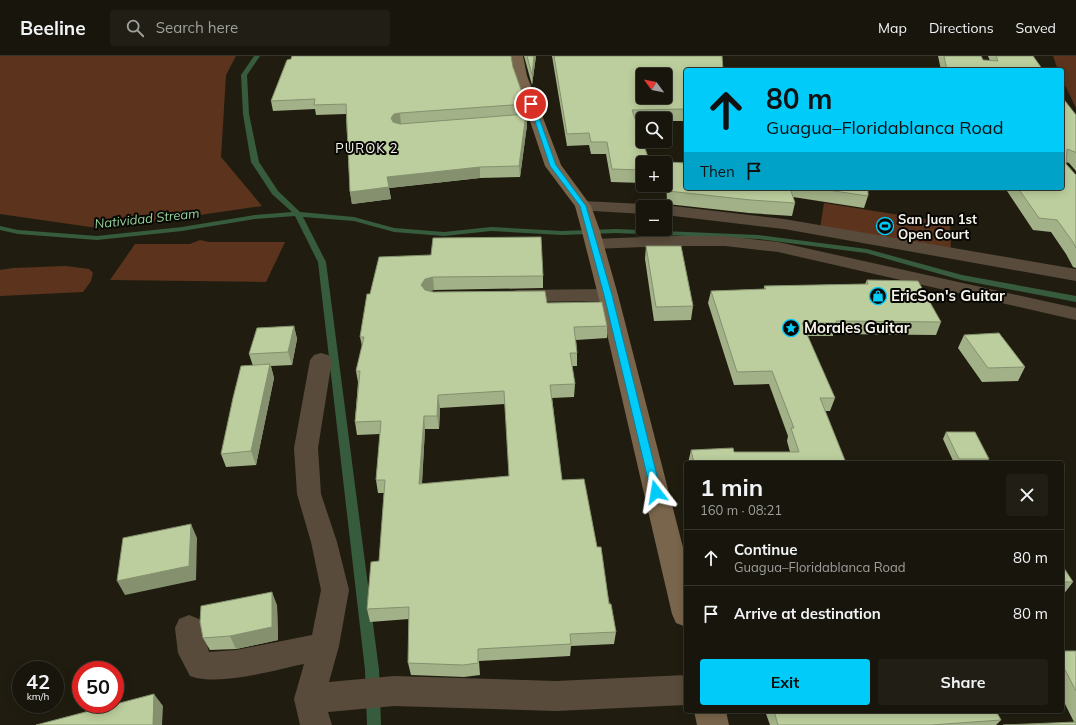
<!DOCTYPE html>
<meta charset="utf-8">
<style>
body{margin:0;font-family:Mulish,sans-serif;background:#211f15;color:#f1f3f6;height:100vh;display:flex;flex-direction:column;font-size:15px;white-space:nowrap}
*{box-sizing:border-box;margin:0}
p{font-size:13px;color:#9f9f9d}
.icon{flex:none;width:22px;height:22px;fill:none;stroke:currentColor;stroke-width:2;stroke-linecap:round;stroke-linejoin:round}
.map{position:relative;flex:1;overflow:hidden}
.details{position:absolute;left:684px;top:405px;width:380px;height:252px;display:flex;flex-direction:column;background:#18160c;border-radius:4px;box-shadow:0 2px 10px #0003,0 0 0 1px #36352d}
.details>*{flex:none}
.banner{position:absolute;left:684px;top:12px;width:380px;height:122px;border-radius:4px;box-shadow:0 2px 10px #0003,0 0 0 1px #36352d;background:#00cbf9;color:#111;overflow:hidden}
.needle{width:26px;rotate:302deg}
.tools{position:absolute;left:636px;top:12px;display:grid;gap:8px}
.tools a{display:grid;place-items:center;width:36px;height:36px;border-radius:4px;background:#18160c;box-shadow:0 2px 10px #0003,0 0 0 1px #36352d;font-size:20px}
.speed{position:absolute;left:12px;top:605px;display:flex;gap:8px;font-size:20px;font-weight:700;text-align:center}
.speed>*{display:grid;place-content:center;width:52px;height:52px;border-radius:50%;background:#18160c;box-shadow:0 2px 10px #0003,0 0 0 1px #36352d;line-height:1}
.speed small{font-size:10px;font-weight:400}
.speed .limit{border:6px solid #d22;background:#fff;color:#111}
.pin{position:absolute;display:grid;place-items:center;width:34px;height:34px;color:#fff;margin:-17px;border:2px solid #fff;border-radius:50%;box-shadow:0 1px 4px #0007}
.me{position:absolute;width:44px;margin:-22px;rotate:346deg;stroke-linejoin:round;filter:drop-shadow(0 0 3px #0008)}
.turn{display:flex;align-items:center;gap:14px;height:84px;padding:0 16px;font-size:18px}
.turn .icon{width:52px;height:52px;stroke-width:2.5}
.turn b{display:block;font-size:28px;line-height:34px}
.then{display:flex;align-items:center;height:38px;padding:0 16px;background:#0003;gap:8px;font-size:15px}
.round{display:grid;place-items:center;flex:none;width:42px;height:42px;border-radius:4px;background:#211f15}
.overview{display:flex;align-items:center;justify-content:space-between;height:68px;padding:0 16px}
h1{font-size:24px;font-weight:700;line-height:30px}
.cta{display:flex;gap:8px;margin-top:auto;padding:8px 16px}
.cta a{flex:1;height:46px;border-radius:4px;background:#00cbf9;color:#111;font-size:16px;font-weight:700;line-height:46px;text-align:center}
.cta a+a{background:#211f15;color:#f1f3f6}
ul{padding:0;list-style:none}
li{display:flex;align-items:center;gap:12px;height:56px;padding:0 16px;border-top:1px solid #36352d}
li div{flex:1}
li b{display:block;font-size:15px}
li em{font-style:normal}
header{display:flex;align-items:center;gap:24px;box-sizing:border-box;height:56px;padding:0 20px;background:#18160c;border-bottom:1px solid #36352d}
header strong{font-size:19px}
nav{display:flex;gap:22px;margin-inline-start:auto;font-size:14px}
.search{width:280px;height:36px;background:#211f15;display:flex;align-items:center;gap:10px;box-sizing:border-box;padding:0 14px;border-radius:4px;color:#9f9f9d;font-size:15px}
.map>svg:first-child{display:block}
.green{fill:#5c341d}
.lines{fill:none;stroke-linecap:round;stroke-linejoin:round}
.stream{fill:#375c3d;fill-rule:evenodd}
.minor{fill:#584b3b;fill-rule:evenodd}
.secondary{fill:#79654b;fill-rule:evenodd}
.wall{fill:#a2b187;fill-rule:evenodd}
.shaded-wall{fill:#84906e}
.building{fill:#bcce9d;stroke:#84906e;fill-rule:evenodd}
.route{fill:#00cbf9;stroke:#0084a2}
.labels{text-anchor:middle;stroke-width:4;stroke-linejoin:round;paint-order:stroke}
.far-neighbourhood-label{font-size:13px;letter-spacing:1px;fill:#f6f4eb;stroke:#080703}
.far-water-label{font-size:13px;font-style:italic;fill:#94d29c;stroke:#080703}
.far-poi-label{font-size:13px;font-weight:bold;fill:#f6f4eb;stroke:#080703;text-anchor:start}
.poi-label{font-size:15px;font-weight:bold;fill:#f6f4eb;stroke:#080703;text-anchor:start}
</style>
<header>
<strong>Beeline</strong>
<div class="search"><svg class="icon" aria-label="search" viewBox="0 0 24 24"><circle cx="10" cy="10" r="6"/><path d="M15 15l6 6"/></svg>Search here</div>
<nav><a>Map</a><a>Directions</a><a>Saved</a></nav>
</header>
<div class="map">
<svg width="1076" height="669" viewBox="0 0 1076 669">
<rect width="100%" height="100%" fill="#201d10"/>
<path class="green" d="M0,0H236L226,19L221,101L262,150L104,173L0,158Z
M1053,0H1076V52L1062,23V14H1058Z
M824,147L950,167L951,195L820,173Z
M200,184L209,186H285L266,226L110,224L135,188H190Z
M66,210L89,213L93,217L91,225L83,236L0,240V214L13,212Z"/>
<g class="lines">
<path class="stream" d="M254,0H260L247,19L249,58L259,106L278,135L300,156L354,161L394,172L444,176L491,171L562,175L616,173L758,179L867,193L962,219L1076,240V246L961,224L866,197L758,183L616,177L562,179L491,175L444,180L394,176L354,165L303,161L326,206L379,614L381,669H367L365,614L318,206L295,160L255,163L182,175L97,184L18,178L0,174V170L18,174L97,180L182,171L255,159L292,156L272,138L251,106L243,58L241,19Z"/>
<path class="minor" d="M583,145L643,148L650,151H643V158L577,154L575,150L577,146Z
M665,149L784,163L1076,213V225L784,173L665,159V151H659Z
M668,180H725L778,186L1076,252V264L778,196L725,190H668L594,193L588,192L585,188L588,184L594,183Z
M608,233L615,235L618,239L615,243L608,245L517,246L510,244L507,240L510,236L517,234Z
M321,297L328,299L332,304L318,392L321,438L337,486L349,534L339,590L329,626L394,620L556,625L686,619V649L556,655L394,650L328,656L332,669H300L294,643L304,608C273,614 220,631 190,620L178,597L175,572L179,563L189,559L199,563L203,572L209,596L236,594L312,579L321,534L311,486L297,438L294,392L310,304L314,299Z"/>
<path class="secondary" d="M511,0H523L527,20L561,109L591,150L599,172L618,239L686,503V571L676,567L672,558L598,239L581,172L575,150L545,110L515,20Z
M694,655H726L729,669H697Z"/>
</g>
<path class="wall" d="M524,0H536L532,29Z
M552,0H722L686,14V65H665V63H643V66H636L643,107V127L611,126L606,98H591L589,89L567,90Z
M938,0H981L983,4L990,5L988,0H1033L1043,14H941Z
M513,11L526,48L527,69L520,121L480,122L389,132L391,143L352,148L350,136L346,58L316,59L315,53L273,55L271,45Z
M1068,49L1076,59V115L1069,107L1066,106V108L1075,118L1076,119V212L1073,211L1066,198L1051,176L1033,174L1005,132H1062Z
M668,106L686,132H868V140L864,152L793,141L795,147L792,160L749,157L667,148L666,119Z
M646,190L693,250L691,264L654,265L645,203Z
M379,201L543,220V232L434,234L429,235L433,236L547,247L607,270V282L576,284L577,297V310H572L575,328L574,341L552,342L562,424L597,491L616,576L614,588L571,590L570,600L479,605L480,619L464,621L411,619L408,607L409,563L370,566L367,553L379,505L384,437H378L376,424L380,378L357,379L355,366L358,326L356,315L362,290L360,281ZM505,348L509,420L422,428L425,373H439L440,352Z
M867,224L941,266L936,279L833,278V280H807L835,342L830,355H825L846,407H688L691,394L734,396H790L787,385L788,380L769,328L734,329L708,247L711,235L764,233V230L865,228Z
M294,270L297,283L292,309L271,310L274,322L256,409L226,411L221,398L253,310L249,298Z
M964,279L1025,311L1018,325L982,326L958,292Z
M946,376L989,403L986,407H954L943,383Z
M686,440V457L684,450Z
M1062,509L1073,526L1063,539H1062Z
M277,549L278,584L236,593L210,594L203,582Z
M1062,595H1076V669L1074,666L1062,642Z
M765,655H996L1001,664L996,669H770Z"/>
<path class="shaded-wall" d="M534,0H536L532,29V19Z
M400,57L401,68L396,69L393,72L391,62L394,58Z
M526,58L527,69L520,121L519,110Z
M480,111V122L389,132L391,143L352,148L350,136L387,121Z
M433,221L434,234L427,236L421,229L425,223Z
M294,270L297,283L292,309L288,296Z
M270,308L274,322L256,409L251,395Z
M438,339L440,352L439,373L437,360Z
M424,360L425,373L421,441L419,428Z
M191,468L197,482L196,524L125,539L117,525Z
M272,536L277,549L278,584L236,593L230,580Z
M154,638L163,650L162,669H153Z"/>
<path class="building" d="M292,0H511L513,11L526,48L400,57L394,58L391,62L393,66L400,68L526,58L519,110L480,111L387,121L389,131L350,136L346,48L314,49L315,43L271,45L287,4L291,3Z
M527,0H534L532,19Z
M554,0H722L723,14H686V53L632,54L650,107H643V114L612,113L607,86H591L589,77L567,78ZM643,19H665V41H643Z
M944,0H981L983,4L998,5L996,0H1033L1043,14H947Z
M1062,41L1076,59V97L1075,96L1067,93L1066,108L1075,118L1076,119V192L1073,186L1057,164L1039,162L1018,132H1062Z
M668,106L686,107V132H790L795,147L751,144L668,135Z
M814,132H868V140Z
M541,181L543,220L433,221L425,223L421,229L425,234L433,236L545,235L547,247L602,246L607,270L574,271L577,297H570L575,328L550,329L562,424L584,423L597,491H601L609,548H611L616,576L570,578L571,588L478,593V607L463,609L408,607L409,551L367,553L371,506L379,505L385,424H376L381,365L355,366L360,315H356L364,281H360L367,238H370L379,201L431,199L433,182ZM504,335L509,420L419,428L424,360H437L438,339Z
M646,190H681L693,250L656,251Z
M867,224L918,225L941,266L836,265L837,267H802L835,342H820L846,407H694L691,394L733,392L734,396H799L791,372H794L772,315L737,316L711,235L766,233L764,230L868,228Z
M294,270L288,296L249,298L257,272Z
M999,277L1025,311L988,312L964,279Z
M270,308L251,395L221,398L233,342L241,310Z
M946,376H975L989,403H959Z
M191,468L189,510L117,525L123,482Z
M1062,509L1073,526H1062Z
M272,536V571L230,580L203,582L200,566L201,550Z
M1062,595H1076V635L1062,608Z
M154,638L153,669H36Z
M774,655H996L1001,664L931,669H778Z
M1076,666V669H1003Z"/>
<path class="route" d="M529,47L534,48L556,109L586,150L612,239L661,436L660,439H653L651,436L604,239L580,150L550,110Z"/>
<defs>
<g id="stadium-ring" transform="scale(0.9)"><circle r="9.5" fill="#080703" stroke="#00cbf9" stroke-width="1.5"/><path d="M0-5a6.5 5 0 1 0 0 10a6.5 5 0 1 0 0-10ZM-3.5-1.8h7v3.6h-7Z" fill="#00cbf9"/></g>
<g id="shop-ring" transform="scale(0.9)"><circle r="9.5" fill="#080703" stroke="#00cbf9" stroke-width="1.5"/><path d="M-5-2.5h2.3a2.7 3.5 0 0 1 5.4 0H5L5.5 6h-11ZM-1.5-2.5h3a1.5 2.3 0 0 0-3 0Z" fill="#00cbf9"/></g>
<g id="sight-ring" transform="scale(0.9)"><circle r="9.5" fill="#080703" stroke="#00cbf9" stroke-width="1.5"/><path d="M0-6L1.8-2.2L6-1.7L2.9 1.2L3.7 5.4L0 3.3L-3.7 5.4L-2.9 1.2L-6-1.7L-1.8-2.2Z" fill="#00cbf9"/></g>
</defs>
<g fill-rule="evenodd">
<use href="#stadium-ring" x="885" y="170"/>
<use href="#shop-ring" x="878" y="240"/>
<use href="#sight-ring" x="791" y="272"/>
</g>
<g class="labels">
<g class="far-neighbourhood-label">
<text x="367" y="97">PUROK 2</text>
</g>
<g class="far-water-label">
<text transform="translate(147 162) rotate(-6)" y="5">Natividad Stream</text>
</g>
<g class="far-poi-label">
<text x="898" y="168">San Juan 1st<tspan x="898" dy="15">Open Court</tspan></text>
</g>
<g class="poi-label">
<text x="891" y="245">EricSon's Guitar</text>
<text x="804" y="277">Morales Guitar</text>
</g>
</g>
</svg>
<div class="tools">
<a><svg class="needle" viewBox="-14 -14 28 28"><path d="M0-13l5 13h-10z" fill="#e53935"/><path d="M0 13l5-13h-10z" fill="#9f9f9d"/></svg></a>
<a><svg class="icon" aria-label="search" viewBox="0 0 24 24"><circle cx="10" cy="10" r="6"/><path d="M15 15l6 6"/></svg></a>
<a>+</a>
<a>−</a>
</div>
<div class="speed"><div>42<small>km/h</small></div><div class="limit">50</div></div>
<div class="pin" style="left:531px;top:48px;background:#d93025"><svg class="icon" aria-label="arrive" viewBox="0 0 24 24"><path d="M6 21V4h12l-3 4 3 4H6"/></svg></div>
<svg class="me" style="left:656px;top:436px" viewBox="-20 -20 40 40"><path d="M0-17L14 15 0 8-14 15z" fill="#00cbf9" stroke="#fff" stroke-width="4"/></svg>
<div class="banner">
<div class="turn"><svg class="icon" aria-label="ahead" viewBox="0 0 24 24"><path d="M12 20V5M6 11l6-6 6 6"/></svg><div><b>80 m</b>Guagua–Floridablanca Road</div></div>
<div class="then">Then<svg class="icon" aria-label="arrive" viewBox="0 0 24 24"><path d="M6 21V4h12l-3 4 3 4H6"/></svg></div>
</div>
<section class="details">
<div class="overview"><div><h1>1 min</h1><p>160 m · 08:21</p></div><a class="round"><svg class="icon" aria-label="close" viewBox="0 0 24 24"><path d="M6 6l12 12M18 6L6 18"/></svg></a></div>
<ul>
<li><svg class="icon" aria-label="ahead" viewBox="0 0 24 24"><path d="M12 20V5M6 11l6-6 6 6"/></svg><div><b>Continue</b><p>Guagua–Floridablanca Road</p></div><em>80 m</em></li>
<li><svg class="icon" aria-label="arrive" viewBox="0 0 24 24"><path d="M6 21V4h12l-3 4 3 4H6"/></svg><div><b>Arrive at destination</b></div><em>80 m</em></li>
</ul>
<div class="cta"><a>Exit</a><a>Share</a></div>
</section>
</div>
